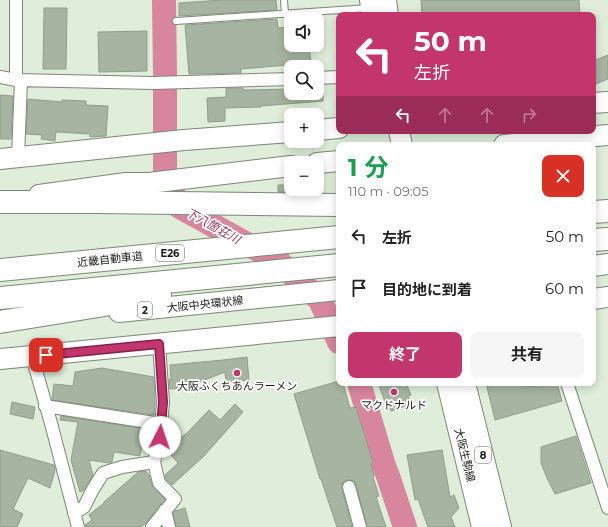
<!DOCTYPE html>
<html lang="ja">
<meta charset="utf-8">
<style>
body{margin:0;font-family:Montserrat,"Noto Sans JP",sans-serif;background:#f6f6f6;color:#222;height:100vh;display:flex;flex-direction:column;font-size:15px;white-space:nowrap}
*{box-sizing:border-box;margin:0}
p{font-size:13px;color:#767676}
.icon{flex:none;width:22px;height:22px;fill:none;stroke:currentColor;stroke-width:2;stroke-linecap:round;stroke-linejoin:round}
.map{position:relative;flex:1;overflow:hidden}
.panel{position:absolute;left:336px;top:142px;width:260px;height:244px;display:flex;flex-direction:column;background:#fff;border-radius:8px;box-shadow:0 2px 10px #0003}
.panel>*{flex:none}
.hud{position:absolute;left:336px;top:12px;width:260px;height:122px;border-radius:8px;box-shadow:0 2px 10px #0003;background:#c2366d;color:#fff;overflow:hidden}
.tools{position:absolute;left:284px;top:12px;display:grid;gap:8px}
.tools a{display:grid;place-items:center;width:40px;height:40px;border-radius:8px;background:#fff;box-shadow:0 2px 10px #0003;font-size:20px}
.pin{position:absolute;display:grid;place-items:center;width:34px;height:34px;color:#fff;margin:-17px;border-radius:8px;box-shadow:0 2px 6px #0006}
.me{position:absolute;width:44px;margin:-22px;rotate:4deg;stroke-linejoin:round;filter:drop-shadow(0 0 3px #0008)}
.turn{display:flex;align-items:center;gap:14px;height:84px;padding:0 12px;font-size:18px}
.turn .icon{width:52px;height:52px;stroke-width:2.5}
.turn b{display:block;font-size:28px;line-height:34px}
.lanes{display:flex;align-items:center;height:38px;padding:0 12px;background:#0003;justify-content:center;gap:20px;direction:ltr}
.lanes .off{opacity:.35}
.round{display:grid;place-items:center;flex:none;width:42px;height:42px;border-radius:8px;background:#f6f6f6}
.overview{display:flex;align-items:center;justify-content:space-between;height:68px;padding:0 12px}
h1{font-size:24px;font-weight:700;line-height:30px;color:#1e9e55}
.action{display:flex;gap:8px;margin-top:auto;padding:8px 12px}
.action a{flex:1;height:46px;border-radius:8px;background:#c2366d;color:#fff;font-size:16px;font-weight:700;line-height:46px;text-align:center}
.action a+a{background:#f6f6f6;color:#222}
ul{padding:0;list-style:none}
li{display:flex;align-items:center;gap:12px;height:52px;padding:0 12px}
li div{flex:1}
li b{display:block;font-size:15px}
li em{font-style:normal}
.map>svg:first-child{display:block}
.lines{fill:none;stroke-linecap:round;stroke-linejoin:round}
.river{stroke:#d7869e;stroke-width:24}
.building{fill:#a6b4a1;stroke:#8f9d8a}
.lane-casing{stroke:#7a8876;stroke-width:8}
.street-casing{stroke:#7a8876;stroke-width:14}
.primary-casing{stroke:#7a8876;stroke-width:22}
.highway-casing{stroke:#7a8876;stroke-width:24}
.lane{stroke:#fff;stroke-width:6}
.street{stroke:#fff;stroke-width:12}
.primary{stroke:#fff;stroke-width:20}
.highway{stroke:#fff;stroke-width:22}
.route-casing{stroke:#7e2347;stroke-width:10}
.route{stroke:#c2366d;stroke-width:7}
.poi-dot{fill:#c2366d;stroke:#fff;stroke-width:1.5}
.labels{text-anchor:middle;stroke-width:3.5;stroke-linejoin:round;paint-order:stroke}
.shield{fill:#fff;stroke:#5e625d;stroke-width:1}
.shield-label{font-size:10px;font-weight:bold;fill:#191e17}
.street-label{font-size:11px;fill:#191e17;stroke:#fff}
.poi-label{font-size:11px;fill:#191e17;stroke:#fff}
.water-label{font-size:12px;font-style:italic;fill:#8f2f52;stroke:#fff}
</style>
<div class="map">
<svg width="608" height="527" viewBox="0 0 608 527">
<rect width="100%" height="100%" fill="#dfedda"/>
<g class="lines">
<path class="river" d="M164,0L165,74V174L178,206L278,261L320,300L339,342
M359,383L384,466L388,476L405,527"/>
</g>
<path class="building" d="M222,0H276L277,10L179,16V3Z
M421,0H579L580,15H422Z
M44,8H67L66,69H43Z
M277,19L278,28L291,27V45H309L311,63L241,69V73L189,74L185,25Z
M147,31V71L99,72L98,32Z
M608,55V79L593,85V61Z
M226,88H243V90L291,89V93H323V101L261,106V107L225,108V121L208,122L207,98L226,97Z
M0,95L13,96L11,139H0Z
M28,99L62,102V100L86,101V105L108,106L106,136L90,137V134L56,132L55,141L41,139L42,135L26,134Z
M278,185H290V192H278Z
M247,357L249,380L226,382L225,372L189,386L188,388L170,389L169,379L171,380L170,365L223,360Z
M102,368L154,377L155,402L154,415L52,400L54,384L73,386L75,372Z
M339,381V383H343L350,408L356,407L373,463L371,464L374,476L373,477L379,496L376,497L386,527H367L356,485L354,481L350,480H347L344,481L342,485V489L352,527H337L321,479H320L294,394Z
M378,383H406L411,395L408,396L411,404L391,411L389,406L387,407Z
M486,383H522V386L539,387L557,383L562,401L495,420Z
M12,402L35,407L33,419L10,414Z
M235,404L243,412L204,456L172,485L166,479L165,475L178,463L171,455L176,450L172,445L188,432L209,410L220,420Z
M61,416L153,430V435L144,434L140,456L114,452L112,462L109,463L89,460L93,475L83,491L80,492L71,460L78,422L60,420Z
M576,436L591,483L555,494L547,478L541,463V447Z
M0,450L54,465L55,470L50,488L28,478L13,509L23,514L17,527H0Z
M442,450L450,497L454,495L459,508L451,517L455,527H428L418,499L415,500L407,455Z
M146,471L149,475L152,485L153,488L165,499L160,505L146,523L141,527H85V525L92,520L89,515L104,503V502L138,472Z
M185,508L190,527H176L173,513L175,511Z"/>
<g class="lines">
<g class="lane-casing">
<path id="lane" d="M284,0L285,14
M176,21L369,8"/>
</g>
<g class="street-casing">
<path id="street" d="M0,77L16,80L153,83L291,79
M317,78L339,77
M16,80V0
M18,157L21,80
M32,356L52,427L78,527
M567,383L608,508
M45,406L161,424
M349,487L360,527
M165,510L169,527
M74,513L84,507L92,491L103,473L122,467L154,462
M152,527L175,499L159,483L154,462L160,437L163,402L159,344"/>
</g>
<g class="primary-casing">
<path id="primary" d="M370,0L372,15
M386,0L388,15
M593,103L608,102
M317,130L339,128
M399,131L402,145
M504,145L608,135
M0,159L184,140L291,132
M317,163L339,161
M39,195L126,183H149L291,166
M593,266L608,264
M593,299L608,297
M119,312L339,290
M0,359L339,326
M447,383L482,527
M465,383L501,527"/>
</g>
<g class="highway-casing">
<path id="highway" d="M0,202H97L339,205
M593,212L608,211
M593,240L608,239
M0,270L339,237
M0,298L339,265
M0,322L160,296"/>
</g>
<use href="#lane" class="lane"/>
<use href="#street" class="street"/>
<use href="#primary" class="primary"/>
<use href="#highway" class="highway"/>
</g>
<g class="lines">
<g class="route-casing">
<path id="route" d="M46,355L159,344L163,402L160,437"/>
</g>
<use href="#route" class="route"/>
</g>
<g class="poi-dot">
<circle cx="237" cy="373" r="4"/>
<circle cx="394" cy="392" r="4"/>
</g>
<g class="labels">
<g class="shield">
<rect x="156" y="245" width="28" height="16" rx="3"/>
<rect x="138" y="302" width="14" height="16" rx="3"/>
<rect x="475" y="447" width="16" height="16" rx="3"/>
</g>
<g class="shield-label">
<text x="170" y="257">E26</text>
<text x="145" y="314">2</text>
<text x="483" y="459">8</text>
</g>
<g class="street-label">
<text transform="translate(110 259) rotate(-6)" y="4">近畿自動車道</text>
<text transform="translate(205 304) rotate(-6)" y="4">大阪中央環状線</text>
<text transform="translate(465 455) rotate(76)" y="4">大阪生駒線</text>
</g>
<g class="poi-label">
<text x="237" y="390">大阪ふくちあんラーメン</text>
<text x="394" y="409">マクドナルド</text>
</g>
<g class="water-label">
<text transform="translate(213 226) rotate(29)" y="4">下八箇荘川</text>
</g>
</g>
</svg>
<div class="tools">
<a><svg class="icon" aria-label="sound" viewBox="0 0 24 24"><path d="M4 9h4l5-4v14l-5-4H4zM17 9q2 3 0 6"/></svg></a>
<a><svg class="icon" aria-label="search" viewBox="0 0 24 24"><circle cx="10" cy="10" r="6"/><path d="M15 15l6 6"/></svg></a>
<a>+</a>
<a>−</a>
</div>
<div class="pin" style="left:46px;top:355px;background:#d93025"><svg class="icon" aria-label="arrive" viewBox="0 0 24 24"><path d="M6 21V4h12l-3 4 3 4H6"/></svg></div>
<svg class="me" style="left:160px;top:437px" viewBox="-20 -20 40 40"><circle r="19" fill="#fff"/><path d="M0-13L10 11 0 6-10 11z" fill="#c2366d"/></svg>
<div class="hud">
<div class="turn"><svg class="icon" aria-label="left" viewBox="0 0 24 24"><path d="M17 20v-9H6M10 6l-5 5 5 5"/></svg><div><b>50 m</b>左折</div></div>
<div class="lanes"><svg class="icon" aria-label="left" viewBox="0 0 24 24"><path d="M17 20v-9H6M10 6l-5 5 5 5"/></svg><svg class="icon off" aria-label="ahead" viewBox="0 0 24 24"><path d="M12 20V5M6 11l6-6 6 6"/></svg><svg class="icon off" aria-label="ahead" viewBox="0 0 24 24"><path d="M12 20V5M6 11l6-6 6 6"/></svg><svg class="icon off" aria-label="right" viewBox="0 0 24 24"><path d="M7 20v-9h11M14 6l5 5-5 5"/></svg></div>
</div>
<section class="panel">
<div class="overview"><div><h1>1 分</h1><p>110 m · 09:05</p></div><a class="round" style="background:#d93025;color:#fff"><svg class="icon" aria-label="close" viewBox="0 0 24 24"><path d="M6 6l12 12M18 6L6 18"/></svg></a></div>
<ul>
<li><svg class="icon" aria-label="left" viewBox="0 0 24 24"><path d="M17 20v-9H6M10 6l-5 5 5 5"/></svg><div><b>左折</b></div><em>50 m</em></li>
<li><svg class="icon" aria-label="arrive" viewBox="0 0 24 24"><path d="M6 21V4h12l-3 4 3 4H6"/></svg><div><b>目的地に到着</b></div><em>60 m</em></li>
</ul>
<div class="action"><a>終了</a><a>共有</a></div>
</section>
</div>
